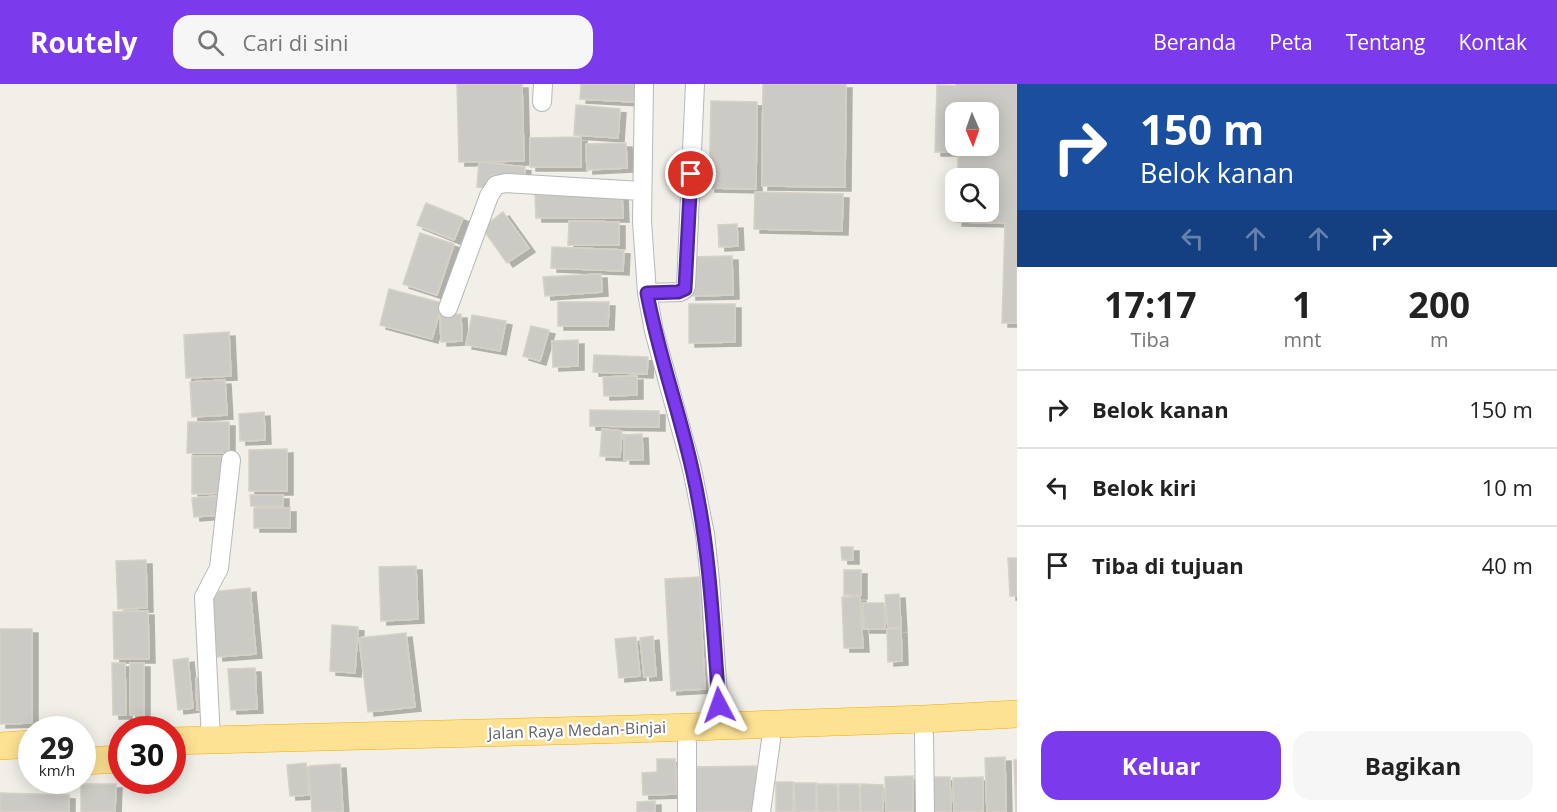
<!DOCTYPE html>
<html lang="id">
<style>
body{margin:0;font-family:"Open Sans",sans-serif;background:#f6f6f6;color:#222;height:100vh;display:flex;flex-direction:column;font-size:22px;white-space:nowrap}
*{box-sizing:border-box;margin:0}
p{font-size:20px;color:#767676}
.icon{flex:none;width:33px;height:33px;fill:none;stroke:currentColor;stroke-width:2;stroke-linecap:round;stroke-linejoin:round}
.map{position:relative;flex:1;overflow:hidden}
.details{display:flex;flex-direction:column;background:#fff;width:540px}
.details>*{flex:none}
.banner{background:#1a4fa0;color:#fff;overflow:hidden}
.needle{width:39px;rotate:178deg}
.tools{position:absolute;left:945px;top:18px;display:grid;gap:12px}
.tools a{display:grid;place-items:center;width:54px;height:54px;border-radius:12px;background:#fff;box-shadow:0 3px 15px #0003;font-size:30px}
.speed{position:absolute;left:18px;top:632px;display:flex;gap:12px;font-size:30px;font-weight:700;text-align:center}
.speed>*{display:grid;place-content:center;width:78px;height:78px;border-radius:50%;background:#fff;box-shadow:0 3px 15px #0003;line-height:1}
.speed small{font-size:15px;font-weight:400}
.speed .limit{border:9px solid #d22;background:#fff;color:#111}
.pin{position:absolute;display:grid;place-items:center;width:51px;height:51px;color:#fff;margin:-26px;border:3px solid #fff;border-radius:50%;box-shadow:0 2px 6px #0007}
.me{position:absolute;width:66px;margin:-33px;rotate:356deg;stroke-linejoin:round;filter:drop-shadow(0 0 4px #0008)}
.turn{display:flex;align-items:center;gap:21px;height:126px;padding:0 24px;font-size:27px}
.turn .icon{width:78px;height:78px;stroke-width:2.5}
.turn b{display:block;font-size:42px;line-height:51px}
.lanes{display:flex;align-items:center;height:57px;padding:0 24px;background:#0003;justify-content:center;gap:30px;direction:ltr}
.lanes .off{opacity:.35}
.eta{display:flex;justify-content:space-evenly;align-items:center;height:102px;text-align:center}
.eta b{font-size:36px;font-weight:700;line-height:42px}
.button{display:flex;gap:12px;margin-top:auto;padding:12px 24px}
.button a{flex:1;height:69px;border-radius:18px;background:#7c3aed;color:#fff;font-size:24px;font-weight:700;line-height:69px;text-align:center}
.button a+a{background:#f6f6f6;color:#222}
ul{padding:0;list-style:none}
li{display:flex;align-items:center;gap:18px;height:78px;padding:0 24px;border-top:2px solid #e0e0e0}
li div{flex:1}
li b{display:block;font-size:22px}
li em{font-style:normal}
header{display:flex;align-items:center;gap:36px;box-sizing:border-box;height:84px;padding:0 30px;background:#7c3aed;color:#fff}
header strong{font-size:28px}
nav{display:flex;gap:33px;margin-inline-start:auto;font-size:21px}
.search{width:420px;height:54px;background:#f6f6f6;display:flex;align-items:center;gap:15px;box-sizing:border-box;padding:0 21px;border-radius:18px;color:#767676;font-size:22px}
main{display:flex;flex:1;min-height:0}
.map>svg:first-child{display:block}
.building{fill:#cccac5;stroke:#d6d1c6;stroke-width:1.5;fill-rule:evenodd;filter:url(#shadow)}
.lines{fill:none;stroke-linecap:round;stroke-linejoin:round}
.minor-casing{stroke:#b5b8bc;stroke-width:20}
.highway-casing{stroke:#f9ab00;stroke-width:28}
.minor{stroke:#fff;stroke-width:18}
.highway{stroke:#fde293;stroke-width:27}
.route-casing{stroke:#51269a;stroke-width:15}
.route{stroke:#7c3aed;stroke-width:10}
.labels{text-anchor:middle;stroke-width:4.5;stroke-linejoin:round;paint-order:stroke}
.street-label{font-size:16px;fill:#5f6368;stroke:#fff}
</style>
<header>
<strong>Routely</strong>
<div class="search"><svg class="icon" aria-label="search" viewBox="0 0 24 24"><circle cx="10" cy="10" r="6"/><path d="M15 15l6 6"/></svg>Cari di sini</div>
<nav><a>Beranda</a><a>Peta</a><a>Tentang</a><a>Kontak</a></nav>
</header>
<main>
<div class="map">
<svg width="1017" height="728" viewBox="0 0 1017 728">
<defs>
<filter id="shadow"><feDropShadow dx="6" dy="4" stdDeviation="0" flood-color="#0004"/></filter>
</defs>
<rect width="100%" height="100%" fill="#f1efe8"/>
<path class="building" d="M457,0H522L524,77L459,78Z
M581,0H636L634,18L580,15Z
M763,0H846L845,103L762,102Z
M956,0H1017V239H1002L1005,139L956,138L957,128H988V94H958V68H935L937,1L956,2ZM956,28H988V62H956Z
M711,17L757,18L756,105L709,104Z
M576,21L620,25L618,54L574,51Z
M581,53V83H530V54Z
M626,59L627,84L587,86L586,60Z
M479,78L525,83L524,94L491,91L489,104L477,103Z
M755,108L843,110L842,147L754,145Z
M622,110L623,134H536L535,111Z
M426,119L463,134L454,156L417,141Z
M503,128L529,164L507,179L482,144Z
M569,137L619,138V161H568Z
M737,140L738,162L719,163L718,141Z
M420,149L454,160L437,211L403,200Z
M552,163L624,166L623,187L551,184Z
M732,172L733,211L690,212V173Z
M601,190L602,208L545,212L543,193Z
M389,205L442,219L432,255L380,241Z
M558,218H609L608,242H558Z
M689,220H735V258L689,259Z
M461,230L462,257L441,258L440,231Z
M472,231L506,237L500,267L466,261Z
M531,242L549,246L540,277L523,272Z
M229,248L231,292L186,294L184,251Z
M578,256V282L553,283L552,257Z
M594,271L648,273L647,290L593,288Z
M637,292V311L604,312L603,293Z
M225,296L227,331L192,333L190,298Z
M590,326L659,327V343L590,342Z
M264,328L265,356L240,357L239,330Z
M188,338H229V369H187Z
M602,345L622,347L620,373L600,372Z
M642,350L643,376H624V351Z
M287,365V407H249V366Z
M192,372H223V409L192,410Z
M250,411H283V422H251Z
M217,412L219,431L194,433L192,414Z
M254,424H290V444H254Z
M841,463H853V476H842Z
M1008,474H1017V512H1010Z
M146,476L147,524L118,525L116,477Z
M416,482L418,535L381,537L379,483Z
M844,486H861V511H844Z
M699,493L705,605L671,607L665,495Z
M250,504L256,570L217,573L211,508Z
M899,510L901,543L888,544L885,511Z
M842,513H860L863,564H844Z
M863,519H884L885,545H864Z
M148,527L149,575H114L113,528Z
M332,541L358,543L355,589L330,587Z
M0,545H32V639L0,640Z
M887,545H901L902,577L888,578Z
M406,549L415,623L368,628L359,554Z
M653,552L656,592L644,593L640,554Z
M636,553L640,592L619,594L615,555Z
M188,574L193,624L178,626L173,576Z
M112,579H125L126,631H113Z
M130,579H144V631H130Z
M255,584L257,625L231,626L228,585Z
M196,594H207L208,625L197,626Z
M1005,673L1006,728H987L985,674Z
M657,675H675L677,710L643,711L642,689L657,688Z
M1014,676H1017V728H1016Z
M306,679L309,711L290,712L287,681Z
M340,680L343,728H312L309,682Z
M756,682L757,728H693V683Z
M913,692V728H886L885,693Z
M930,693H950L951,728H930Z
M983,693V728H954L953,694Z
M776,698H793V728H776Z
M794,699H816V728H795Z
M81,700H116L115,728H81Z
M817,700H837L838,728H817Z
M839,700H859L860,728H839Z
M861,700L883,701V728H861Z
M0,709L69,711V728H0Z
M655,717V728H637V718Z"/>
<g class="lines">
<g class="minor-casing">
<path id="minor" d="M644,0L642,137L647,209L654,247L692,385L705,450L710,496L720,641
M542,18L543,0
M647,209L680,208L684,206L686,202L695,0
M448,224L489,112L496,101L506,99L642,107
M924,651L925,728
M211,656L204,513L219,484L231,376
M687,659V728
M761,728L771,656"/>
</g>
<g class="highway-casing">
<path id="highway" d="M172,657L632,645L924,635L1017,630
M0,662L32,660
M82,677L122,675"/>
</g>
<use href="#minor" class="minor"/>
<use href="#highway" class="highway"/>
</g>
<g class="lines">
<g class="route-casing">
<path id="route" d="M691,90L685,205L678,208L647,209C658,269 679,326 692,385C710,463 713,542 719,621"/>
</g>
<use href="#route" class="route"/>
</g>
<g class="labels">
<g class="street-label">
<text transform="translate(577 646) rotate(-2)" y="6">Jalan Raya Medan-Binjai</text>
</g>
</g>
</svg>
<div class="tools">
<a><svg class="needle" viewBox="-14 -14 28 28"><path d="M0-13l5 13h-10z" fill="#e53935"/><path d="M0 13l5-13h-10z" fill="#767676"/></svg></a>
<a><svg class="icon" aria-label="search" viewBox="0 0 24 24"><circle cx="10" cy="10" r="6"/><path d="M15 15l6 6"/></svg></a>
</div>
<div class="speed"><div>29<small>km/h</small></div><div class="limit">30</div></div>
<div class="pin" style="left:691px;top:90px;background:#d93025"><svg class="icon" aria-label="arrive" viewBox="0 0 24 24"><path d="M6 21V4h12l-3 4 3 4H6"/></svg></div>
<svg class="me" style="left:719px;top:621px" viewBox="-20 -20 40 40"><path d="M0-17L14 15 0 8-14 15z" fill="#7c3aed" stroke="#fff" stroke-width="4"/></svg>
</div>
<section class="details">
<div class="banner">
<div class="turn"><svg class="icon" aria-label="right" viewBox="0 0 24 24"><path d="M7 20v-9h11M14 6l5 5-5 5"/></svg><div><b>150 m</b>Belok kanan</div></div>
<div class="lanes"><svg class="icon off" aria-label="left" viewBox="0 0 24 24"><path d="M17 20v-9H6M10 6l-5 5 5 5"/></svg><svg class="icon off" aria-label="ahead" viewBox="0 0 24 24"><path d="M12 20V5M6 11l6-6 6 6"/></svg><svg class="icon off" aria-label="ahead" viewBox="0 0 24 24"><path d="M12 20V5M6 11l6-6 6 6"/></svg><svg class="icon" aria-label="right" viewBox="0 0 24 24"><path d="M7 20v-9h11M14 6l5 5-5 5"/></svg></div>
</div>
<div class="eta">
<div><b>17:17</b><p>Tiba</p></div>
<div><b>1</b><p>mnt</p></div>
<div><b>200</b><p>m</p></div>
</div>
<ul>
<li><svg class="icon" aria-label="right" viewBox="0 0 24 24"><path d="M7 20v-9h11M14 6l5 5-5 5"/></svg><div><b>Belok kanan</b></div><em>150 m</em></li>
<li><svg class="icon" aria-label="left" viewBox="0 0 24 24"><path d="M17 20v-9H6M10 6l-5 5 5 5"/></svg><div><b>Belok kiri</b></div><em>10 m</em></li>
<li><svg class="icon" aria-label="arrive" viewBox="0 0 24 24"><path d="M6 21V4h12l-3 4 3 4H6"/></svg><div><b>Tiba di tujuan</b></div><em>40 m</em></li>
</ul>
<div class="button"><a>Keluar</a><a>Bagikan</a></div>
</section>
</main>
